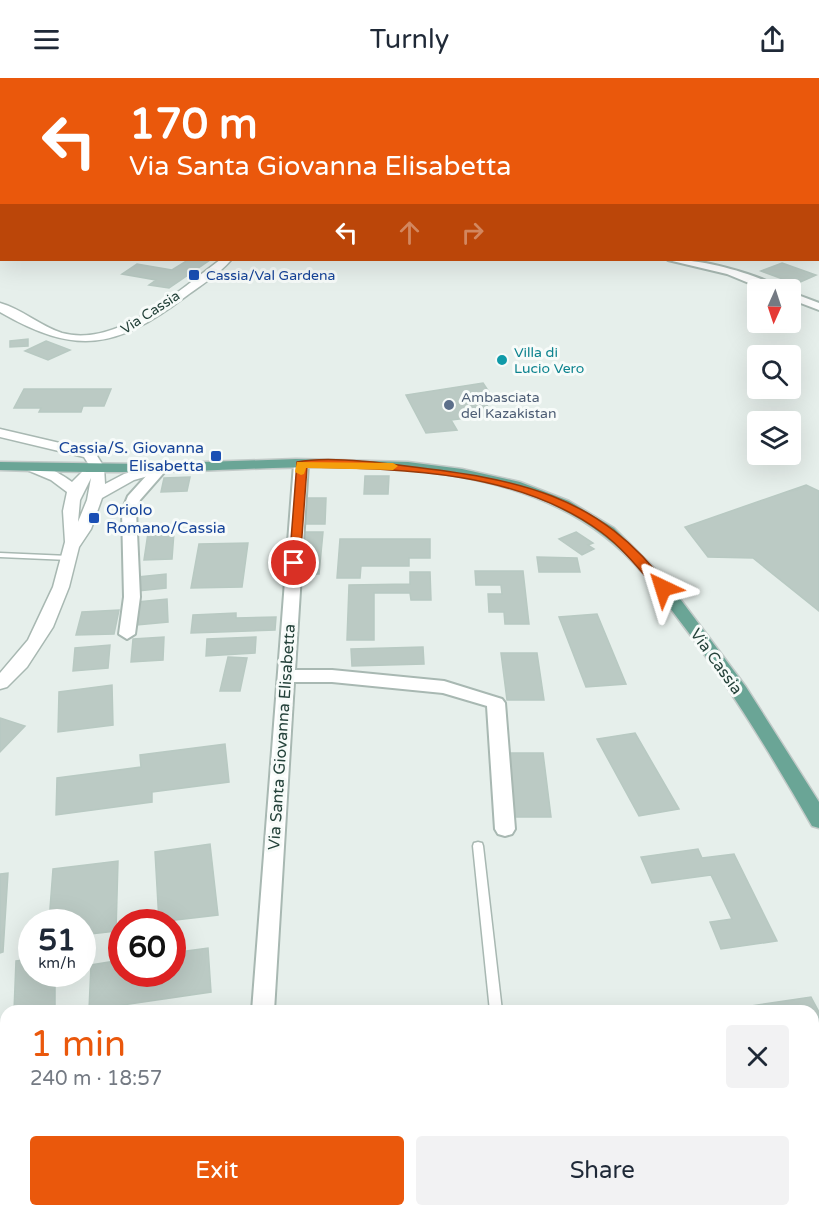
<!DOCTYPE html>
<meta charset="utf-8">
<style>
body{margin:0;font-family:"Varela Round",sans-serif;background:#f2f2f3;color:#1f2937;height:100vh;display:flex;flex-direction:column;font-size:22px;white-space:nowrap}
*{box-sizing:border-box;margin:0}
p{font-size:20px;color:#747a83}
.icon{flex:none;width:33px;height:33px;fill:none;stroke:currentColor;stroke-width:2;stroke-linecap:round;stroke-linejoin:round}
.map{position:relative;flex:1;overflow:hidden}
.drawer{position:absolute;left:0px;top:927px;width:819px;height:212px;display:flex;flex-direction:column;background:#fff;border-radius:18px 18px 0 0;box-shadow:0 6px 24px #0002}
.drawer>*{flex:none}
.top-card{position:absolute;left:0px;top:0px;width:819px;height:183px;box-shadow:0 6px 24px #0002;background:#ea580c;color:#fff;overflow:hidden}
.needle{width:39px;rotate:183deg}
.tools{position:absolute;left:747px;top:201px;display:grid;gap:12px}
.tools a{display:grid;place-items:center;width:54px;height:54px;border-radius:6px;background:#fff;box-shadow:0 6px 24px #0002;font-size:30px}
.speed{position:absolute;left:18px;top:831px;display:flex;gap:12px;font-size:30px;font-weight:700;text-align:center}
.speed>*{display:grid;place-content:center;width:78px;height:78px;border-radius:50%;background:#fff;box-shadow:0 6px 24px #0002;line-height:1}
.speed small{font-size:15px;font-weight:400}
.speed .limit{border:9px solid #d22;background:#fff;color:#111}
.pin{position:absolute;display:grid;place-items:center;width:51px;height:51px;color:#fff;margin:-26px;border:3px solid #fff;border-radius:50%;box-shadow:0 2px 6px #0007}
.me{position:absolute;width:66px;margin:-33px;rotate:319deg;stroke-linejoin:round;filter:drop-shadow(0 0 4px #0008)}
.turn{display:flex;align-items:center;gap:21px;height:126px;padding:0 30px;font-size:27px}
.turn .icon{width:78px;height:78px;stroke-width:2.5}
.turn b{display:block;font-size:42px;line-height:51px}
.lanes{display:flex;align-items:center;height:57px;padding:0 30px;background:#0003;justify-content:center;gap:30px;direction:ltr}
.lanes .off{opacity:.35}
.round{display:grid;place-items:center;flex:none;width:63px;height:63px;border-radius:6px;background:#f2f2f3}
.headline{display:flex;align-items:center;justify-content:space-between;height:102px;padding:0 30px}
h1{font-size:36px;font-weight:600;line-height:45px;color:#ea580c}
.button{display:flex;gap:12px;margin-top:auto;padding:12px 30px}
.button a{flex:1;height:69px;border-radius:6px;background:#ea580c;color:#fff;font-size:24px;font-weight:600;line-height:69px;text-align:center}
.button a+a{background:#f2f2f3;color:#1f2937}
header{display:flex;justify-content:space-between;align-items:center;height:78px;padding:0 30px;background:#fff;font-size:27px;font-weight:600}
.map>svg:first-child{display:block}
.green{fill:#bfe0c8}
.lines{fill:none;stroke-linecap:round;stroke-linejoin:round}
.stream{stroke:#8ec9d4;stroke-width:3}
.building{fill:#bbcac4;stroke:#b8c9c2;stroke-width:1.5}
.service-casing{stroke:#a8b8b2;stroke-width:3}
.minor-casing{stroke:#a8b8b2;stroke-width:4}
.tertiary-casing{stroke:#a8b8b2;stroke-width:3}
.primary-casing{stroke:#c2cac8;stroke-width:3}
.service{fill:#fff;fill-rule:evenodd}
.minor{fill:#fff;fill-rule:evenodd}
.tertiary{fill:#fff;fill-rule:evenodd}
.primary{fill:#6aa596;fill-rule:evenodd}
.route{fill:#ea580c;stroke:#983908;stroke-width:1.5}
.slow{fill:#f59e0b}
.transit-dot{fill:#1a4fb4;stroke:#f7fbf9;stroke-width:2}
.culture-dot{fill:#0f9aa8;stroke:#f7fbf9;stroke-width:2}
.service-dot{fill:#5c6f8a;stroke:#f7fbf9;stroke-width:2}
.labels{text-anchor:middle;stroke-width:6;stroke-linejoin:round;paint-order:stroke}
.far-transit-label{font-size:14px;fill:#164399;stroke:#f7fbf9;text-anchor:start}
.far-street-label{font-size:14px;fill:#24423a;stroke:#f7fbf9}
.far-culture-label{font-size:14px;fill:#0d838f;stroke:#f7fbf9;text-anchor:start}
.far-service-label{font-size:14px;fill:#4e5e75;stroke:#f7fbf9;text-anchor:start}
.transit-label{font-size:16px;fill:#164399;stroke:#f7fbf9;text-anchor:end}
.street-label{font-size:16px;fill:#24423a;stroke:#f7fbf9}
</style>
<header><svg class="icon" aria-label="menu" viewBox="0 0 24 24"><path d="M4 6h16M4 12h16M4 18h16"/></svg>Turnly<svg class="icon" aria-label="share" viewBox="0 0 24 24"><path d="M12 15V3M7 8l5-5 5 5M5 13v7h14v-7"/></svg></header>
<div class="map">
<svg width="819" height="1138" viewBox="0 0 819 1138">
<rect width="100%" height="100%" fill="#e6efeb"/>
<path class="green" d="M680,1133H783L784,1138H682Z"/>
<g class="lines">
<path class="stream" d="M8,0L11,2"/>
</g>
<path class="building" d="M188,182H210L169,210L149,207L156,202L122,196L137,186L172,192Z
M782,185L816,197L796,206L761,193Z
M28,261V268L10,269V263Z
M46,263L70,272L48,282L25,273Z
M483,305L489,314L480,316L493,337L451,342L457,352L426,355L406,317Z
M24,311H111L104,328H83L81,334H39L41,330H14Z
M365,398H389L388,416H364Z
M190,399L187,413L161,414L164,400Z
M806,407L819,413V533L753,480L708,479L685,449Z
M304,420H326L325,446H301Z
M174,454L172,481L144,482L148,455Z
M304,454H323L319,496H299Z
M576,454L593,465L588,467L594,471L582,477L559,461Z
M340,461H430V480H409V488H361L360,500H337Z
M248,465L242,509L191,510L199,466Z
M537,479L577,480L580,494H539Z
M475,493H523L529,546H505L504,534H489L488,516H502L501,507H476Z
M410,494H430L431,522H411L410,515H374V562H347L349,507L410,506Z
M166,496V510L138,513V499Z
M167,521L168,544L137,547V524Z
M119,532L114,556L76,557L82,534Z
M236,535V540L276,539L275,552L191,555L193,537Z
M597,536L626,606L586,609L559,539Z
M164,559L163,582L131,584L133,561Z
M256,559L255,575L206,578L207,561Z
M110,567L108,590L73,593L75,570Z
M423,569L424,586L352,588L351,571Z
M501,575H537L544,622H507Z
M228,579L247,580L240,613H220Z
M112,607L113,647L58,654L59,614Z
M0,640L25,648L0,674Z
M635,655L679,731L639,738L597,661Z
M225,666L229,704L152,714V724L56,737L57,700L141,689L140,677Z
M508,675H543L551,739H514Z
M210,766L218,837L159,844L155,774Z
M698,771L702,780L734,776L777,863L721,871L710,844L732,841L711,797L652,805L641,779Z
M118,783L116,853L82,857V844H49L53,791Z
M8,795L3,874L0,875V796Z
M208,870L211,914L89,932L91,887L122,882V896H172V875Z
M32,881V896H55V933H14L16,883Z
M811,919L819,934V1009L813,1010V933H738L737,930Z
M90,1132H189L188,1138H89Z"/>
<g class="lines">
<g class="service-casing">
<path id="service" d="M512,0H517L514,2H509Z
M0,475L69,478L73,480L69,482L0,479Z
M478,764L482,765L483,768L502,933H490L473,768L474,765Z
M511,1132H523L524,1138H510Z"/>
</g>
<g class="minor-casing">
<path id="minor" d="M772,0H790L769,2Z
M818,66H819V70H818Z
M819,84V90L818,89V85Z
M668,182C694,179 761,196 782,212H766L727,196Z
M790,214L819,225V232L790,221Z
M301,382L308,386L295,592H332L444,603L502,621L505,625L515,751L512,756L505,758L498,756L495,751L487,628L443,615L332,604H294L274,933H252L294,386Z
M161,386L168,390L140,422L136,433L140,519L135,556L127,561L119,556L124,519L122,433L128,418L156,387Z
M6,1080V1104L0,1106V1082Z
M236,1132H262V1138H236Z"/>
</g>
<g class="tertiary-casing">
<path id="tertiary" d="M222,0L235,2H223Z
M584,0H599L582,2Z
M220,182H231C219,196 200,208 185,219C116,271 76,278 0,234V225C22,231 40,248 62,255C117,270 179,212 220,182Z
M0,351L94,373L104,389L105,406L124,396L156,387L161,386L168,390L166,393L134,402L102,420L91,451L79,469L69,509L53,549L27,589L7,609L0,611V595L28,562L53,509L65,464L63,433L67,414L51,402L20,389L22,386C37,382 60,395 72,404L89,387L84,379L0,359ZM91,400L87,422L78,444L80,422Z"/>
</g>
<g class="primary-casing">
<path id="primary" d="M296,381L408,384L462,391L520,404L569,423L614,450L666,502L746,609L819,724V750L812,748C770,675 727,604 676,538C655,509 633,480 604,458C493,372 323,389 191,393C127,395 64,394 0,392V384L144,386Z"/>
</g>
<use href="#service" class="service"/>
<use href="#minor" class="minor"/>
<use href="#tertiary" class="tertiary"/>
<use href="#primary" class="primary"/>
</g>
<path class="route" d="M297,384C326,378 377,384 406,388C516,401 599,415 669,510L667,513H658C640,492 623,470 601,454C518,393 405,391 307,389L300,485L294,489L289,488Z"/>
<path class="slow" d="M297,384L393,385L398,388L393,392L306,390L304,396L301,397L295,394Z"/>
<g class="transit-dot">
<rect x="188" y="191" width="12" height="12" rx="3"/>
<rect x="210" y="372" width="12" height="12" rx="3"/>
<rect x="88" y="434" width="12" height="12" rx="3"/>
</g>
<circle class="culture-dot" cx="502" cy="282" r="6"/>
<circle class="service-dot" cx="449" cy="327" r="6"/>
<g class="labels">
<g class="far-transit-label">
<text x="206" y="202">Cassia/Val Gardena</text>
</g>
<g class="far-street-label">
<text transform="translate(150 234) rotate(-33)" y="5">Via Cassia</text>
</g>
<g class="far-culture-label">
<text x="514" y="279">Villa di<tspan x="514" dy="16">Lucio Vero</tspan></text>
</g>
<g class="far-service-label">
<text x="461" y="324">Ambasciata<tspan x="461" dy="16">del Kazakistan</tspan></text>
</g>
<g class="transit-label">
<text x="204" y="375">Cassia/S. Giovanna<tspan x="204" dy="18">Elisabetta</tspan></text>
<text x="106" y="437" text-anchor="start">Oriolo<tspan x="106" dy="18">Romano/Cassia</tspan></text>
</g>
<g class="street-label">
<text transform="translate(717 583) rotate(54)" y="6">Via Cassia</text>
<text transform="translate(281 659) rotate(-86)" y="6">Via Santa Giovanna Elisabetta</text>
</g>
</g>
</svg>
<div class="tools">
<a><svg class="needle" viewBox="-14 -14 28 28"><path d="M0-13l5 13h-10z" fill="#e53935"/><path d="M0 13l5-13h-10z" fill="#747a83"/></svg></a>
<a><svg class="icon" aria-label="search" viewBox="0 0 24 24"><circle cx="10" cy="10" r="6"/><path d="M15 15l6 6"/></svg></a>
<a><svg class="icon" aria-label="layers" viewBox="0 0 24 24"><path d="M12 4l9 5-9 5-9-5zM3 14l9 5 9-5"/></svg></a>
</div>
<div class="speed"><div>51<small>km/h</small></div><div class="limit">60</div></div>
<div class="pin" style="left:294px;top:485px;background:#d93025"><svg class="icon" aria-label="arrive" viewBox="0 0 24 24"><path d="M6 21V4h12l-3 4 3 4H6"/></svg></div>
<svg class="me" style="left:663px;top:510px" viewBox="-20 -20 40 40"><path d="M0-17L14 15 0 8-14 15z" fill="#ea580c" stroke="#fff" stroke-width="4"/></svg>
<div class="top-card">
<div class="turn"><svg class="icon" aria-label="left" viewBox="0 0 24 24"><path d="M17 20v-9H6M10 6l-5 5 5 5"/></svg><div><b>170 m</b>Via Santa Giovanna Elisabetta</div></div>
<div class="lanes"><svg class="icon" aria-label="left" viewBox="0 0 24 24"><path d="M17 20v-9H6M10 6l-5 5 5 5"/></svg><svg class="icon off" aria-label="ahead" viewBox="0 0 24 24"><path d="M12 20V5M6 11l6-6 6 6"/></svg><svg class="icon off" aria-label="right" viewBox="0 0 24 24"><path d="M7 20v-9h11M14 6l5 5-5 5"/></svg></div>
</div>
<section class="drawer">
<div class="headline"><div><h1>1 min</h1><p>240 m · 18:57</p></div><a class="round"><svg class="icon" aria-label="close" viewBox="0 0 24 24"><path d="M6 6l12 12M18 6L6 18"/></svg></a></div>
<div class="button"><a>Exit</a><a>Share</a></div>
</section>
</div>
